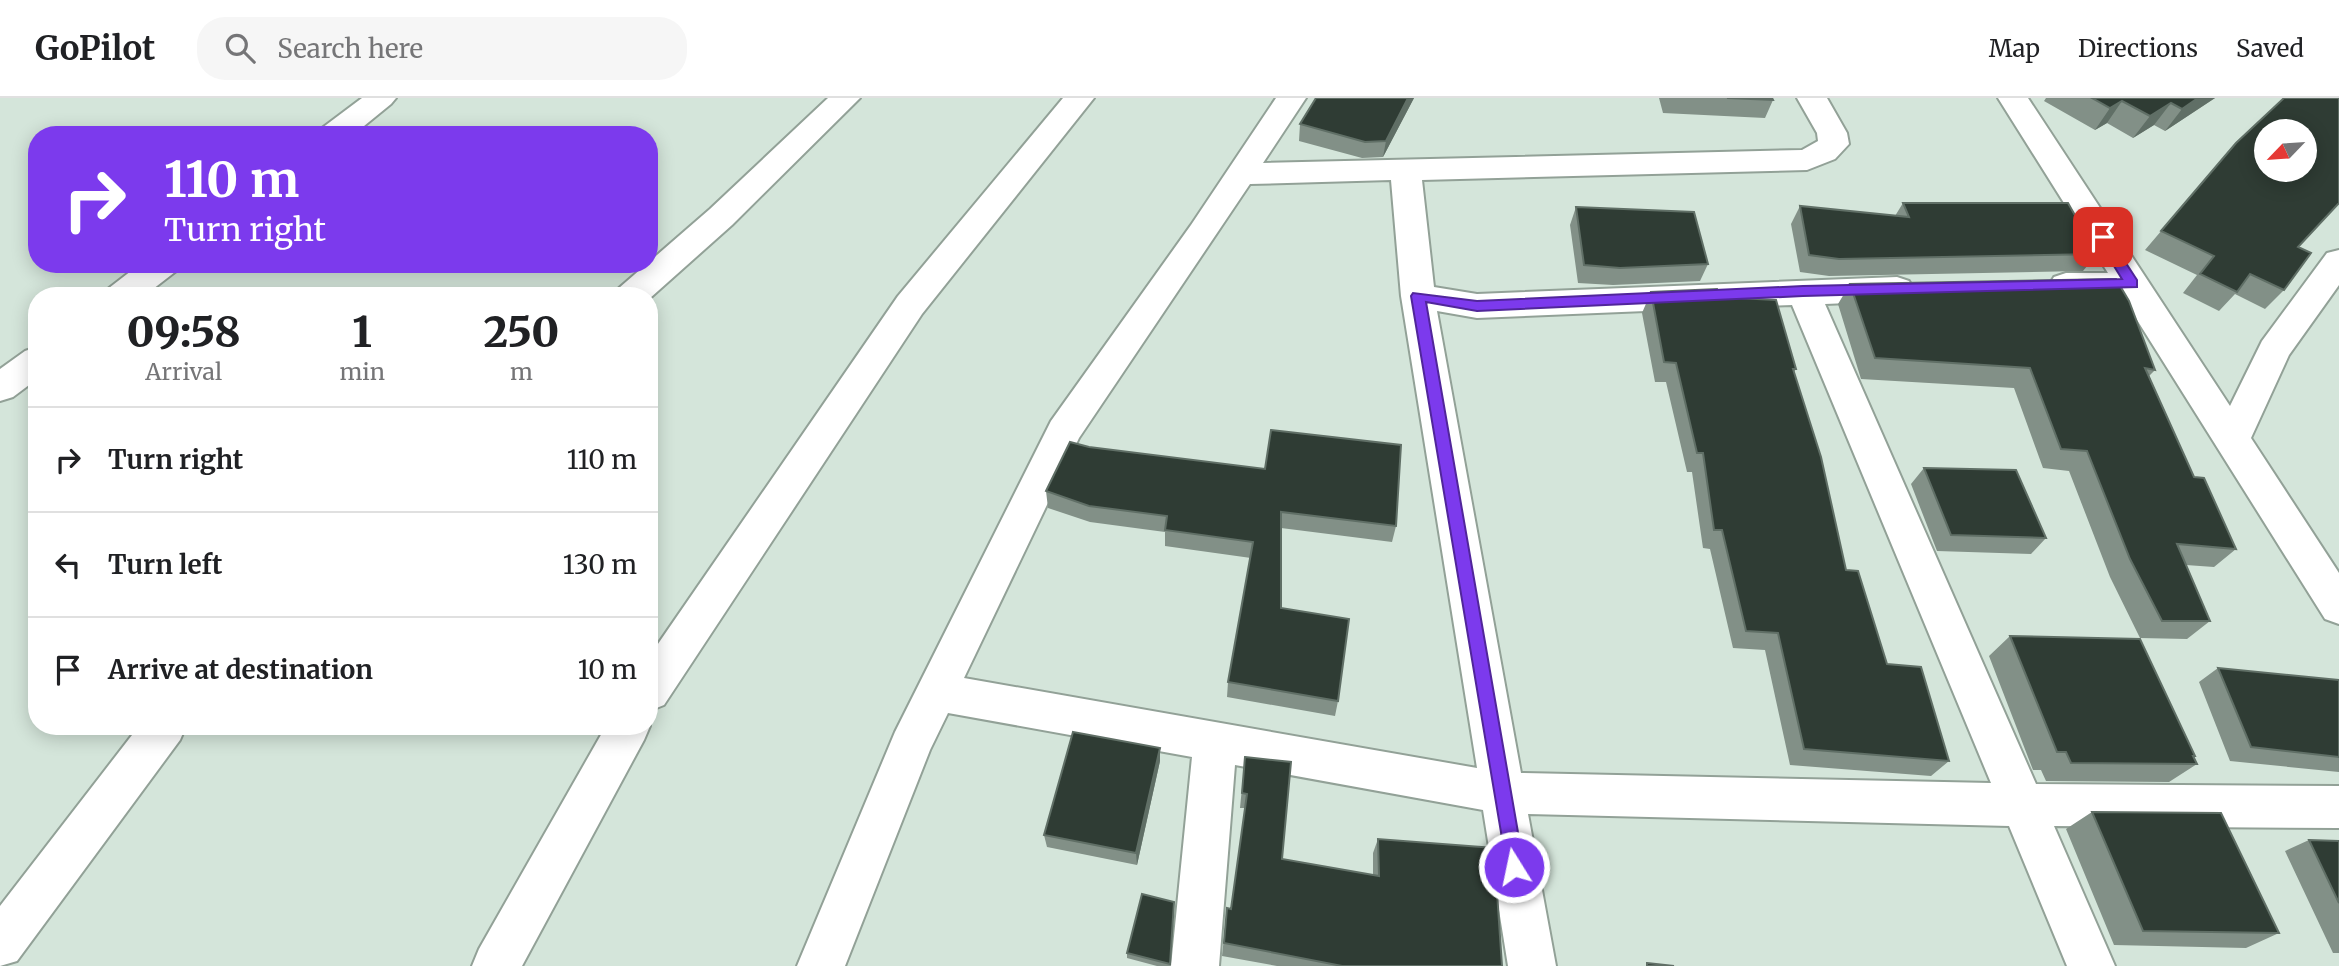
<!DOCTYPE html>
<style>
body{margin:0;font-family:Merriweather,serif;background:#f6f6f6;color:#202124;height:100vh;display:flex;flex-direction:column;font-size:26px;white-space:nowrap}
*{box-sizing:border-box;margin:0}
p{font-size:23px;color:#757577}
.icon{flex:none;width:38px;height:38px;fill:none;stroke:currentColor;stroke-width:2;stroke-linecap:round;stroke-linejoin:round}
.map{position:relative;flex:1;overflow:hidden}
.side{position:absolute;left:28px;top:189px;width:630px;height:448px;display:flex;flex-direction:column;background:#fff;border-radius:28px;box-shadow:0 4px 18px #0003}
.side>*{flex:none}
.hud{position:absolute;left:28px;top:28px;width:630px;height:147px;border-radius:28px;box-shadow:0 4px 18px #0003;background:#7c3aed;color:#fff;overflow:hidden}
.needle{width:46px;rotate:245deg}
.controls{position:absolute;left:2254px;top:21px;display:grid;gap:14px}
.controls a{display:grid;place-items:center;width:63px;height:63px;border-radius:50%;background:#fff;box-shadow:0 4px 18px #0003;font-size:35px}
.pin{position:absolute;display:grid;place-items:center;width:60px;height:60px;color:#fff;margin:-30px;border-radius:14px;box-shadow:0 4px 10px #0006}
.me{position:absolute;width:77px;margin:-38px;rotate:350deg;stroke-linejoin:round;filter:drop-shadow(0 0 5px #0008)}
.turn{display:flex;align-items:center;gap:24px;height:147px;padding:0 21px;font-size:32px}
.turn .icon{width:91px;height:91px;stroke-width:2.5}
.turn b{display:block;font-size:49px;line-height:60px}
.eta{display:flex;justify-content:space-evenly;align-items:center;height:119px;text-align:center}
.eta b{font-size:42px;font-weight:800;line-height:49px}
ul{padding:0;list-style:none}
li{display:flex;align-items:center;gap:21px;height:105px;padding:0 21px;border-top:2px solid #e0e0e0}
li div{flex:1}
li b{display:block;font-size:26px}
li em{font-style:normal}
header{display:flex;align-items:center;gap:42px;box-sizing:border-box;height:98px;padding:0 35px;background:#fff;border-bottom:2px solid #e0e0e0}
header strong{font-size:33px}
nav{display:flex;gap:38px;margin-inline-start:auto;font-size:24px}
.search{width:490px;height:63px;background:#f6f6f6;display:flex;align-items:center;gap:18px;box-sizing:border-box;padding:0 24px;border-radius:28px;color:#757577;font-size:26px}
.map>svg:first-child{display:block}
.lines{fill:none;stroke-linecap:round;stroke-linejoin:round}
.minor-casing{stroke:#92a197;stroke-width:4}
.minor{fill:#fff;fill-rule:evenodd}
.wall{fill:#829087}
.shaded-wall{fill:#606f66}
.building{fill:#2f3c34;stroke:#606f66;stroke-width:2;fill-rule:evenodd}
.route{fill:#7c3aed;stroke:#51269a;stroke-width:2}
</style>
<header>
<strong>GoPilot</strong>
<div class="search"><svg class="icon" aria-label="search" viewBox="0 0 24 24"><circle cx="10" cy="10" r="6"/><path d="M15 15l6 6"/></svg>Search here</div>
<nav><a>Map</a><a>Directions</a><a>Saved</a></nav>
</header>
<div class="map">
<svg width="2339" height="868" viewBox="0 0 2339 868">
<rect width="100%" height="100%" fill="#d4e5da"/>
<g class="lines">
<g class="minor-casing">
<path id="minor" d="M362,0H396L391,6L353,37H318L322,30Z
M828,0H860L732,127L649,201V198H614L619,190L710,111Z
M1063,0H1094L922,216L664,607L649,613V559L898,198Z
M1276,0H1306L1263,65L1802,52L1818,43L1817,35L1797,0H1827L1847,35L1849,46L1835,61L1807,72L1422,82L1434,189L1477,196L1897,179L1909,183L1914,191L1909,199L1897,203L1825,206L2036,686L2339,688V730L2054,728L2115,868H2067L2009,728L1528,716L1556,868H1508L1483,712L1235,667L1219,868H1171L1192,659L948,615L930,652L845,868H797L895,634L1051,323L1191,127ZM1391,82L1401,198L1477,670L964,580L1079,340L1250,86ZM1792,207L1991,685L1521,675L1437,213L1477,220Z
M1998,0H2028L2230,308L2262,243L2327,155L2339,152V187L2289,257L2251,340L2339,475V526L2325,521L2122,198L2066,199L2054,195L2049,187L2054,179L2066,175H2108Z
M140,166H179L175,174L144,198H104L109,190Z
M37,249V281L13,299L0,303V271L25,253Z
M649,626L650,628L644,642L522,868H472L479,851L606,628H649Z
M139,628H186L180,642L17,863L0,868V808Z"/>
</g>
<use href="#minor" class="minor"/>
</g>
<path class="wall" d="M1414,0L1383,59L1362,60L1299,43L1300,26Z
M1659,0H1772L1773,2L1765,20L1663,15Z
M2046,0H2215L2165,33L2154,27L2133,40L2107,25L2095,32L2044,3Z
M2236,45L2298,149L2284,192L2265,211L2235,196L2219,213L2183,195L2197,177L2145,152Z
M1903,105L2097,156L2083,173L1829,178L1800,174L1791,126L1800,108L1895,118Z
M1576,109L1708,166L1700,183L1613,187L1578,185L1570,127Z
M1850,186L2155,272L2149,278L2194,379L2236,451L2214,469L2186,467L2210,523L2187,541L2140,540L2110,479L2069,373L2043,370L2014,290L1861,281L1838,206Z
M1651,194L1719,199L1796,271L1794,274L1846,472L1887,566L1949,663L1931,678L1790,667L1765,552L1733,550L1710,451L1703,450L1692,374H1687L1666,284H1655L1642,215Z
M1089,349L1396,428L1392,444L1281,430V510L1338,603L1335,618L1227,599L1228,584L1251,460L1165,448V434L1090,424L1048,410L1046,393Z
M1924,370L2046,440L2031,456L1937,453L1911,386Z
M2010,538L2195,658L2194,659L2197,666L2169,684L2046,683L2041,672H2033L1989,558Z
M2218,570L2339,582V674L2230,663L2199,584Z
M1245,659L1282,761L1373,777V755L1378,741L1502,868H1277L1222,858L1227,810L1231,811L1245,710H1240Z
M1160,663L1137,767L1047,749L1044,737Z
M2092,714L2279,835L2246,850L2114,847L2066,731Z
M2309,742L2339,743V855H2333L2285,753Z
M1174,804L1170,868H1157L1127,860V855Z"/>
<path class="shaded-wall" d="M1408,0H1414L1383,59L1386,43Z
M2198,0H2215L2165,33L2182,11Z
M2122,3L2107,25L2095,32L2110,10Z
M2171,5L2154,27L2133,40L2150,18Z
M1160,650V663L1137,767L1136,755Z"/>
<path class="building" d="M1316,0H1408L1386,43L1365,44L1300,26Z
M1727,0H1772L1773,2Z
M2092,0H2198L2182,11L2171,5L2150,18L2122,3L2110,10Z
M2284,0H2339V105L2298,149L2311,155L2284,192L2250,176L2237,194L2200,176L2214,158L2161,133L2236,45ZM2266,33H2305V72H2266Z
M1903,105H2068L2097,156L1839,161L1809,157L1800,108L1909,119Z
M1576,109L1694,114L1708,166L1620,170L1584,167Z
M2116,181L2129,203L2155,272L2145,270L2194,379L2204,380L2236,451L2177,446L2210,523H2162L2130,461L2087,353L2061,351L2030,270L1875,260L1850,186Z
M1717,191L1719,199L1776,202L1796,271H1793L1821,359L1846,472L1858,473L1887,566L1921,569L1949,663L1804,651L1778,535L1746,533L1722,432H1714L1703,355H1697L1676,265L1664,264L1651,194Z
M1271,332L1401,347L1396,428L1281,414V510L1349,521L1338,603L1228,584L1253,444L1165,432L1167,418L1089,408L1046,393L1070,344L1089,349L1265,371Z
M1924,370L2016,372L2046,440L1951,437Z
M2010,538L2140,541L2195,658H2193L2197,666L2071,665L2066,654H2057Z
M2218,570L2339,582V659L2251,649Z
M1073,634L1160,650L1136,755L1044,737Z
M1245,659L1291,664L1282,761L1379,778L1378,741L1494,750L1502,868H1342L1224,845L1227,810L1231,811L1247,696L1242,695Z
M2092,714L2221,715L2279,835L2143,833Z
M2309,742L2339,743V805Z
M1142,796L1174,804L1170,866L1127,855Z
M1647,865L1674,868H1647Z"/>
<path class="route" d="M2103,135L2107,136L2137,182V189L1803,198L1477,213L1426,204L1524,769L1521,776L1514,778L1508,776L1411,198L1413,195L1477,203L1803,188L2122,181L2096,139Z"/>
</svg>
<div class="controls">
<a><svg class="needle" viewBox="-14 -14 28 28"><path d="M0-13l5 13h-10z" fill="#e53935"/><path d="M0 13l5-13h-10z" fill="#757577"/></svg></a>
</div>
<div class="pin" style="left:2103px;top:139px;background:#d93025"><svg class="icon" aria-label="arrive" viewBox="0 0 24 24"><path d="M6 21V4h12l-3 4 3 4H6"/></svg></div>
<svg class="me" style="left:1514px;top:769px" viewBox="-20 -20 40 40"><circle r="17" fill="#7c3aed" stroke="#fff" stroke-width="3"/><path d="M0-11L8 9 0 5-8 9z" fill="#fff"/></svg>
<div class="hud">
<div class="turn"><svg class="icon" aria-label="right" viewBox="0 0 24 24"><path d="M7 20v-9h11M14 6l5 5-5 5"/></svg><div><b>110 m</b>Turn right</div></div>
</div>
<section class="side">
<div class="eta">
<div><b>09:58</b><p>Arrival</p></div>
<div><b>1</b><p>min</p></div>
<div><b>250</b><p>m</p></div>
</div>
<ul>
<li><svg class="icon" aria-label="right" viewBox="0 0 24 24"><path d="M7 20v-9h11M14 6l5 5-5 5"/></svg><div><b>Turn right</b></div><em>110 m</em></li>
<li><svg class="icon" aria-label="left" viewBox="0 0 24 24"><path d="M17 20v-9H6M10 6l-5 5 5 5"/></svg><div><b>Turn left</b></div><em>130 m</em></li>
<li><svg class="icon" aria-label="arrive" viewBox="0 0 24 24"><path d="M6 21V4h12l-3 4 3 4H6"/></svg><div><b>Arrive at destination</b></div><em>10 m</em></li>
</ul>
</section>
</div>
